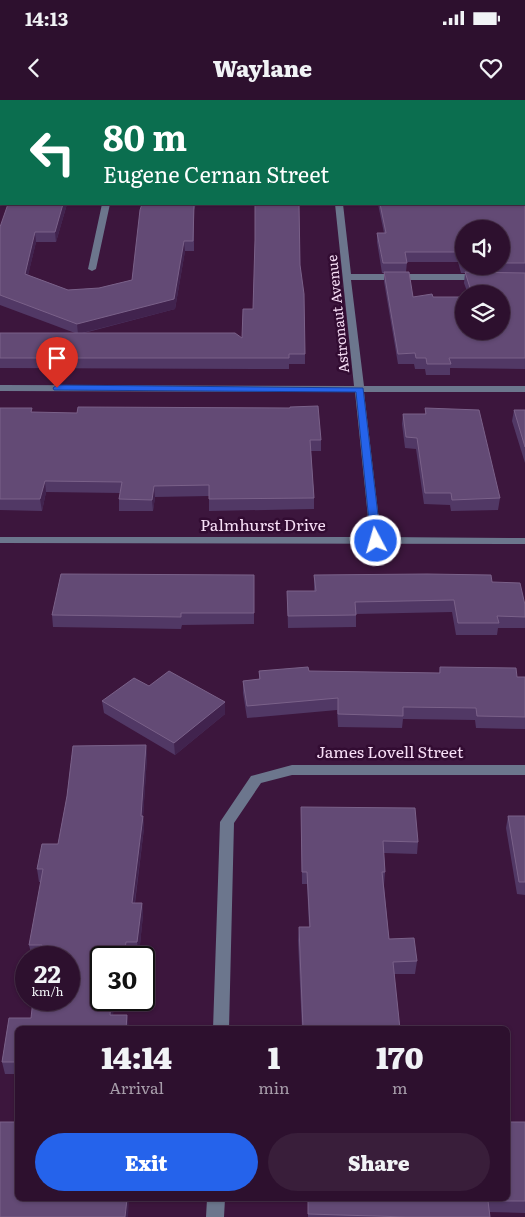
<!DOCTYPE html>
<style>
body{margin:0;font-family:Literata,serif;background:#391e3a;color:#f1f3f6;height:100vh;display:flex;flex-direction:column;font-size:19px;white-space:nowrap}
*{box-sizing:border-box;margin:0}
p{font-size:16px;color:#a79daa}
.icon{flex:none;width:28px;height:28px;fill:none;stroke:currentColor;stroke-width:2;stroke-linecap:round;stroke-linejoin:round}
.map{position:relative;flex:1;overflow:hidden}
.details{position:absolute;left:15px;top:926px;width:495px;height:175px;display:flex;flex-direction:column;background:#2d102e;border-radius:8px;box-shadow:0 1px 4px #0004,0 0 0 1px #48304a}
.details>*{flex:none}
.hud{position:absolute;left:0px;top:0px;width:525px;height:105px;box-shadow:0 1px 4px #0004,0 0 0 1px #48304a;background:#0b6e4f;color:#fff;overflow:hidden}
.controls{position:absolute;left:455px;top:120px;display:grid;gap:10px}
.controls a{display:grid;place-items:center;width:55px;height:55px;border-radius:50%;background:#2d102e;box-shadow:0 1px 4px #0004,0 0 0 1px #48304a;font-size:25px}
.speed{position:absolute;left:15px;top:846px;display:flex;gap:10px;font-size:25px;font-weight:700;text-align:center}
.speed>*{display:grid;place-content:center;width:65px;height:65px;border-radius:50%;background:#2d102e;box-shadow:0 1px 4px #0004,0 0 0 1px #48304a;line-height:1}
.speed small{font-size:12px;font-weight:400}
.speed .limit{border:2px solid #111;border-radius:8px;background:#fff;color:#111}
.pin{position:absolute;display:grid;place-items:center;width:42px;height:42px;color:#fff;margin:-51px -21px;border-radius:50% 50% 50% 0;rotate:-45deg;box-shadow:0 0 5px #0007}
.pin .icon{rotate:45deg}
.me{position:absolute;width:55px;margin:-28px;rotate:354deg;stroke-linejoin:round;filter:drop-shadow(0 0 4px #0008)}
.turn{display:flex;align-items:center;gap:18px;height:105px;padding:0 20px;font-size:22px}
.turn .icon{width:65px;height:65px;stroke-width:2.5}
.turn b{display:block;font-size:35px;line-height:42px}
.eta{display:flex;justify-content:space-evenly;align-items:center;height:85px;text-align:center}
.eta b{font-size:30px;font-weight:800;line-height:35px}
.action{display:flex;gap:10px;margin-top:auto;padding:10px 20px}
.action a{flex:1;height:58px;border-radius:30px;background:#2563eb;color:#fff;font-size:20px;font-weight:800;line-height:58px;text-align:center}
.action a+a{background:#391e3a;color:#f1f3f6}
.status{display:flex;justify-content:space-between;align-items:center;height:35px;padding:0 25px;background:#2d102e;direction:ltr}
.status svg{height:14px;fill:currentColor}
header{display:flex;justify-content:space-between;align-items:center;height:65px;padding:0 20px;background:#2d102e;font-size:22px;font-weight:800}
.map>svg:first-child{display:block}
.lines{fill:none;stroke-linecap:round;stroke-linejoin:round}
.minor{fill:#6c768d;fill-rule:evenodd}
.wall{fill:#513865;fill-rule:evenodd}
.shaded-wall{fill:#41234e}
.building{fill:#634a75;stroke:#7a6189}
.route{fill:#2563eb;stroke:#184099}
.labels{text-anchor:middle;stroke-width:5;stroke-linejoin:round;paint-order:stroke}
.far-street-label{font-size:14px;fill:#f7def6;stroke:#320c32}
.street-label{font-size:16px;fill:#f7def6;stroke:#320c32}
</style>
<div class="status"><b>14:13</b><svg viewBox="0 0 49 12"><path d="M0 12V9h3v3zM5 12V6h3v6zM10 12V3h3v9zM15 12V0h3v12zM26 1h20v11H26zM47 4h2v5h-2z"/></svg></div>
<header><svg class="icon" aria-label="back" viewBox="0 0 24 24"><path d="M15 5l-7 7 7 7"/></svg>Waylane<svg class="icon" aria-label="heart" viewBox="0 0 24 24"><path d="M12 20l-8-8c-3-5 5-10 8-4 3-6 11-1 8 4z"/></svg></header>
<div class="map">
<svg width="525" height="1117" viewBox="0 0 525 1117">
<rect width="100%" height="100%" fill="#3c163d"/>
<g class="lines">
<path class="minor" d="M325,0H331V1H325Z
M524,63H525V67H524Z
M102,104H110L96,169L92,171L88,169Z
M335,104H343L351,174H481L485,177L481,180H351L364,286H525V292H364L381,437L525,438V444L0,443V437H370L355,292L0,291V285L354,286Z
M292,665H525V675H292L261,683L234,723L229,929H213L220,722L251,676Z
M207,1099H225L224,1117H206Z"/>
</g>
<path class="wall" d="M0,0L1,1V100H0Z
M355,0H525V58L524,57V1H355Z
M525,98V269L450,268V275H426L425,269H415L414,264H398L384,182V173H382L377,142V133H384L378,104H524ZM464,129H501V166H464ZM407,162H458L461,173H465L464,183L468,194H501L464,231L433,197H413L406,172Z
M67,104L56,142H36L28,175L68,190L99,188L132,180L142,104H196L194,110V151H185L175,209L84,233L242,238L253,209L255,140V105H248V104H299L300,165L305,254V264H289V269L0,268V233H75L0,205V127Z
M0,308L32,312L321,340V351H311L314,398V409L209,411V396L155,397L153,411H119V399L120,393L46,392L42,411L0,410Z
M425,308L500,398L498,410L451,411L450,405L424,404L416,349L405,348L402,324L403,314H425Z
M514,310H525V363L512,321Z
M254,475V524L182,525L181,529L53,527L52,515Z
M314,475L492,482L525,505V528H498L497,535H456L452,512L356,514V527L288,528L287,491H314Z
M440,567L517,577H525V629L476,628L475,620L403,619L402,628L338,627L337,610L247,618L243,593V581L259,579V571L439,573Z
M149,586L225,614L175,655L104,613L102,601Z
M146,645L147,657L143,716L144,728L135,803H142L143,815L139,854H128L127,858H101V900H114L113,915H127L128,929H18V974H5L2,962L9,918H31L33,900H69V858L32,857L29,845L41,782H39L37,769L42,744H58L67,696L73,646Z
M301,707L418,742L417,754L384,753L385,772L384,785L389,839L417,861L415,874H394L400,929H302L298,840L299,827H309L307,784H302Z
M508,716H525V795L517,794L506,728Z
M525,1022V1113L489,1112L490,1117H308V1099H508Z"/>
<path class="shaded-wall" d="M63,104H67L56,142L55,132Z
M35,132L36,142L26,184L25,174Z
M184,141L185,151L175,209L78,234L77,224Z
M45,381L46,392L42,411L40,399Z
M154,386L155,397L153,411L152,400Z
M225,602V614L175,655L174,643Z
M146,645L147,657L143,718V716L144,728L133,815L132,803L141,716Z
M142,803L143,815L139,854L137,842Z
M126,842L127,858H124Z
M111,900H114L112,927L110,915Z
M127,915L129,927L128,929H126Z
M127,1099H129L128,1117H125Z"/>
<path class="building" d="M0,0H298V1H1V25H0Z
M357,0H525V49L524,48V1H357Z
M0,32H1V91H0Z
M524,97L525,98V163H501V129H464V163H462L459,152H405L407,163H383L377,133H386L380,104H524Z
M8,104H63L55,132H35L25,174L68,190L99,188L132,180L140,110L142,104H194L193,141H184L174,199L77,224L0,195V127Z
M255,104H299L300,165L304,194L305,254H289V258H0V233H235L242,238L243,209H253L255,140Z
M384,172H409L413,197L432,194L433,197H464V231H501V194H472L465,172L525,173V258H449L451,264H427L426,258H416L415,253L398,254Z
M318,306L321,340H310L314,398L209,399V385L154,386L152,400L119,399L122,382L45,381L40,399H0V308H32L31,312L77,313L78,307L290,308V307Z
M425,308L479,310L500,398L452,400L451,393H425L417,338L406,337L403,314H426Z
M514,310H525V347Z
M61,474L254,475V513H181V517L52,515Z
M427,474L491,475L492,482L520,483L525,505V517L497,516L499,523H458L454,500L355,502L356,515L288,516L287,491H316L314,475Z
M308,567L309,571L440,573V567L516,568L517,577H525V617L477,616L476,608L403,607V616L338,614V598L247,606L243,581L260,579L259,571Z
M169,571L225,602L174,643L102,601L134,578L149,586Z
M146,645L141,716H143L132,803H142L137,842H126L124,858H101V900H111L110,915H127L126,929H18V962H2L9,918H31L33,900H69V858H40L42,845H29L43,769H37L42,744H58L67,696L73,646Z
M301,707L415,708L418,742L383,741L385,772H382L389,839L414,838L417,861L393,862L400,929H303L299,827H310L307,772H302Z
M508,716H525V782H519Z
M0,1022H18V1099H127L125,1117H0Z
M508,1022H525V1101H488L490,1117H407L308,1114V1099H508Z"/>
<path class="route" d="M57,285L363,288L381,441L376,444L371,441L356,292L54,290L53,288Z"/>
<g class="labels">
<g class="far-street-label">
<text transform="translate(338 214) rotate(-96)" y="5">Astronaut Avenue</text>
</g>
<g class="street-label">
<text x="263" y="431">Palmhurst Drive</text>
<text x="390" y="658">James Lovell Street</text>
</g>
</g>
</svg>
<div class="controls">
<a><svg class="icon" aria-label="sound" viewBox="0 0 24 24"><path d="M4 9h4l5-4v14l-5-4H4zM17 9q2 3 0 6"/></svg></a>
<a><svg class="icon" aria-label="layers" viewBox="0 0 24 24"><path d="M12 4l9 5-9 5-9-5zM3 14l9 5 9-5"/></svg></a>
</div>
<div class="speed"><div>22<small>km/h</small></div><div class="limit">30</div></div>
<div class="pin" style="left:57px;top:288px;background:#d93025"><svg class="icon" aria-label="arrive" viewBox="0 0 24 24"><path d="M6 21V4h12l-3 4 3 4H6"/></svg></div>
<svg class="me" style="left:376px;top:441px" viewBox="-20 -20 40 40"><circle r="17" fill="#2563eb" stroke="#fff" stroke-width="3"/><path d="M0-11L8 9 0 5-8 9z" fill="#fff"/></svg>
<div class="hud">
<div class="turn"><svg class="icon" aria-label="left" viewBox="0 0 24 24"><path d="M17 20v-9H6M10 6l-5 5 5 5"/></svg><div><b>80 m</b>Eugene Cernan Street</div></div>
</div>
<section class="details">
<div class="eta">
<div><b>14:14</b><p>Arrival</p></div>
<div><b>1</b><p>min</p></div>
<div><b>170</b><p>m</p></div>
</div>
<div class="action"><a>Exit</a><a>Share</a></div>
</section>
</div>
